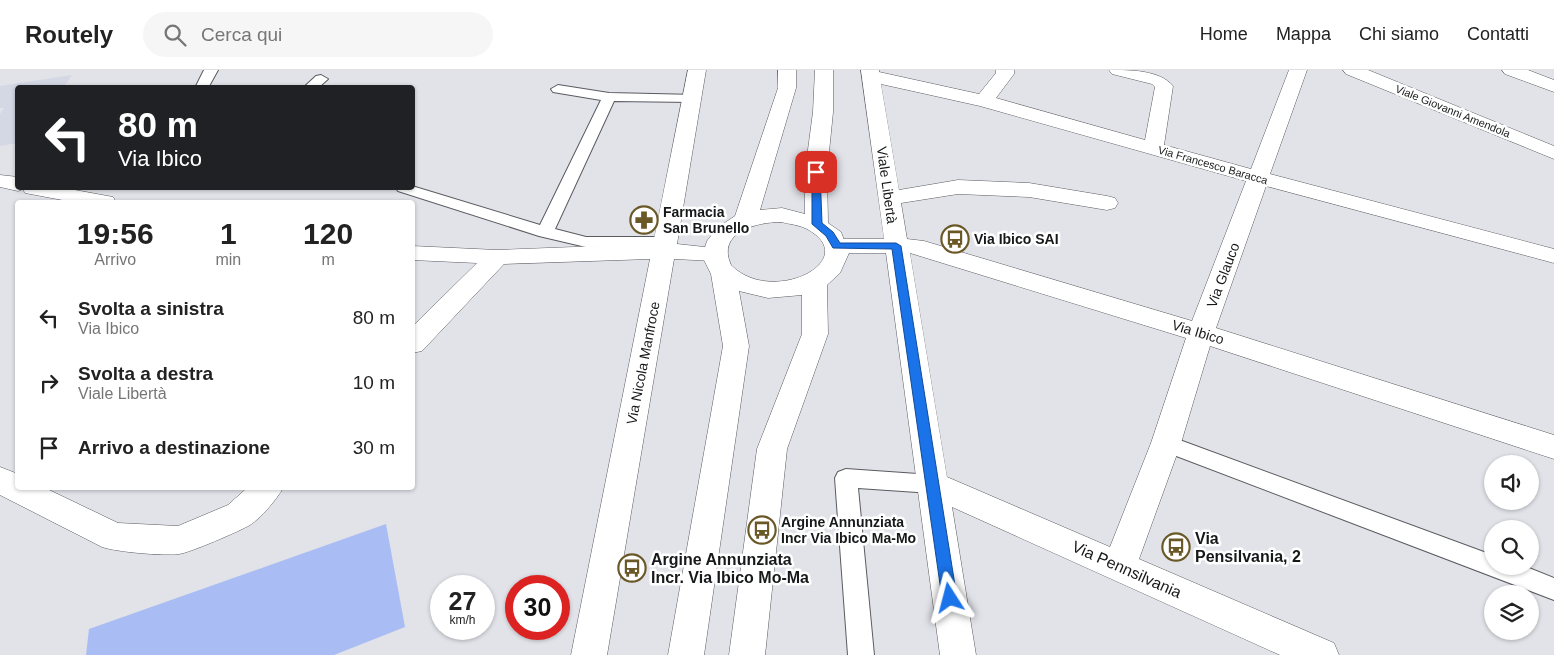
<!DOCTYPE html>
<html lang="it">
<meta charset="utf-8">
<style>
body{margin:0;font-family:Arial,sans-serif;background:#f6f6f6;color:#222;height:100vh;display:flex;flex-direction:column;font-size:19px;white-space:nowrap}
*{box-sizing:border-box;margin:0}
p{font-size:16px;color:#767676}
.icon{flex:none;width:28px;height:28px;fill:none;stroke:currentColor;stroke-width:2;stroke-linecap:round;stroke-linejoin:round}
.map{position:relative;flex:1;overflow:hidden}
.sheet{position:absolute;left:15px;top:130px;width:400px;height:290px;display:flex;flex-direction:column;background:#fff;border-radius:5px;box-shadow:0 1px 4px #0004}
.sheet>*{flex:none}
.guide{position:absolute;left:15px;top:15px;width:400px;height:105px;border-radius:5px;box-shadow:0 1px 4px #0004;background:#202124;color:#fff;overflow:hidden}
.buttons{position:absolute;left:1484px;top:385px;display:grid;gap:10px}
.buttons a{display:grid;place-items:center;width:55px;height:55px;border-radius:50%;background:#fff;box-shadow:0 1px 4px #0004;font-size:25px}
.speed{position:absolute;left:430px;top:505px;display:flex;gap:10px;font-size:25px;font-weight:700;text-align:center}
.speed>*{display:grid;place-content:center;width:65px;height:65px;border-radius:50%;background:#fff;box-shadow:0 1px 4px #0004;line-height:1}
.speed small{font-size:12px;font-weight:400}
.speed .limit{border:8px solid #d22;background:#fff;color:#111}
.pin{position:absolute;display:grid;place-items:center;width:42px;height:42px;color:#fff;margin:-21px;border-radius:10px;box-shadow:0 2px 8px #0006}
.me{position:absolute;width:55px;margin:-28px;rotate:351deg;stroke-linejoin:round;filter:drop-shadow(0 0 4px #0008)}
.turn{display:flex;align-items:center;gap:18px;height:105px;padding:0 20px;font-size:22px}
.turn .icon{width:65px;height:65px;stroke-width:2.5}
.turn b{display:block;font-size:35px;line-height:42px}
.eta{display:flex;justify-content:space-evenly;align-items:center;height:85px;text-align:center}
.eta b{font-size:30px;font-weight:700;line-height:35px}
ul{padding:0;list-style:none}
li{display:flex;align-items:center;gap:15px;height:65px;padding:0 20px}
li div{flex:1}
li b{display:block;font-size:19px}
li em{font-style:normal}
header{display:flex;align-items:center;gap:30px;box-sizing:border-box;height:70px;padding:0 25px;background:#fff;border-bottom:1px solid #e0e0e0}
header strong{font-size:24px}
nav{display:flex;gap:28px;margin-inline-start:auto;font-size:18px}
.search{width:350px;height:45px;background:#f6f6f6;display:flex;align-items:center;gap:12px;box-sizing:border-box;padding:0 18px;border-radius:28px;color:#767676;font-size:19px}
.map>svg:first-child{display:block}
.built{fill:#d4d8e5}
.green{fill:#a9bcf3}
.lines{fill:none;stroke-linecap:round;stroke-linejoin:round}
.service-casing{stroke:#5a5b60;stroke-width:2}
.minor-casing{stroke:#5a5b60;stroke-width:1}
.tertiary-casing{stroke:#5a5b60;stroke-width:1}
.service{fill:#fff;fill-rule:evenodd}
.minor{fill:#fff;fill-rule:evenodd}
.tertiary{fill:#fff;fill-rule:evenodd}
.route{fill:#1a73e8;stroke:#114b97}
.labels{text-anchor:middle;stroke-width:5;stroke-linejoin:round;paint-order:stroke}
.far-street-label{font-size:11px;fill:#171819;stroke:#fff}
.street-label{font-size:14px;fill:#171819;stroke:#fff}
.poi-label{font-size:14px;font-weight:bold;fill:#171819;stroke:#fff;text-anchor:start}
.near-poi-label{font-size:16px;font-weight:bold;fill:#171819;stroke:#fff;text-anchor:start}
.near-street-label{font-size:16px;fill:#171819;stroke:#fff}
</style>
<header>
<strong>Routely</strong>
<div class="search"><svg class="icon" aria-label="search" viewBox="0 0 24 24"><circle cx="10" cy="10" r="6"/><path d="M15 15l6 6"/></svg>Cerca qui</div>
<nav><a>Home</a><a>Mappa</a><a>Chi siamo</a><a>Contatti</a></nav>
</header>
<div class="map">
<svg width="1554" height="585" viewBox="0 0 1554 585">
<rect width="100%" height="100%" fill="#e1e3e9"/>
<path class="built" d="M72,5L64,17L18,18L17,73L0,76V44L4,38H0V16Z"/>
<path class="green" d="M386,454L405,557L334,585H86L89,559Z"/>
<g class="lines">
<g class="service-casing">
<path id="service" d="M204,0H218L208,18H195Z
M321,5L328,9L318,18H303L316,6Z
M558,15L609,23L697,25L699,28L697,31L692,32L614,31L555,159L586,167H665L671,168L674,172L671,176L586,177L539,166L398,121L396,118H412V116L540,155L601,30L553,22L551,19Z
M1166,365L1492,485V496H1524L1554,508V530L1158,379L1155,373L1158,367Z
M846,399L932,405L940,407L943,414L940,421L932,423L858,418L874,585H848L835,408L838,402Z"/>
</g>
<g class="minor-casing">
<path id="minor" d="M688,0H706L677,174L723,179L727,184L723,189L715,191L674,189L607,585H571L650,189L504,194L422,281L412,283V257L477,193L412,190V176L497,180L653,174Z
M861,0H879V2L979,24L996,3V0H1014V4L996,28L1145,70L1155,17L1152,14L1112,4L1109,0C1130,0 1160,0 1173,16L1164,75L1251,99L1289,0H1307L1270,104L1554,179V193L1266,116L1216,258L1554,365V389L1210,276L1181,373L1139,489L1334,573L1339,585H1280L952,437L976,585H940L886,183H837L829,181L825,176L829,171L837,169H884ZM881,14L980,36L1246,111L1192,251L924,171L907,169L901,133L958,124L1029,127L1107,140L1115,138L1118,133L1115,128L1107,126L1029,113L958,110L899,120ZM910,183L1186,268L1151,373L1110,477L947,407Z
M1502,0H1528L1554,10V22L1505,4Z
M0,105L18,107V118H64L113,127L116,132H73L25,123L23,119L18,121L0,117Z
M0,397L18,404V418H45L118,453L178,456L228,435L247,418H283C277,429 261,448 250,455C240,461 189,483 179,484C162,486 117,482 102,477L0,425Z"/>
</g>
<g class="tertiary-casing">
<path id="tertiary" d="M778,0H796V18L760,140L782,138L805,144V102L813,42L815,0H833V42L827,102L828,153L841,162L849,183L840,203L827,215L828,264L787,379L765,585H729L757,379L802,264V225L768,228L739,221L749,276L704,585H668L723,276L711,204L704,190V180L707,171L717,158L735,146L778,18ZM781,152C789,154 800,155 807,159C864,190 772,237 731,195C716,162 757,152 781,152Z
M1343,0H1368L1554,76V89L1346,4Z"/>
</g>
<use href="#service" class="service"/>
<use href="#minor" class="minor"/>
<use href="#tertiary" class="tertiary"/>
</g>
<path class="route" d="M816,99L820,102L822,153L833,162L840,173H896L901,176L957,528L955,533L950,535L944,533L942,528L892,179L833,178L826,166L812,154V102Z"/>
<defs>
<g id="pharmacy-ring" transform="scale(1.4375)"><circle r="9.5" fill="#fff" stroke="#6a5826" stroke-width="1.5"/><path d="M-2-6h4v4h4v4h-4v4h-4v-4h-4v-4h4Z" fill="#6a5826"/></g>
<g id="bus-ring" transform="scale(1.4375)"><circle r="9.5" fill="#fff" stroke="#6a5826" stroke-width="1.5"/><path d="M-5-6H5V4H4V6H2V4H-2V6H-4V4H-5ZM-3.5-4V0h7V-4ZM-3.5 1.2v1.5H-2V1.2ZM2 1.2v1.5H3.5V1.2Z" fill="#6a5826"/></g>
</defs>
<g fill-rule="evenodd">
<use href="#pharmacy-ring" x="644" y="150"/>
<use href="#bus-ring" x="955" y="169"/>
<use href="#bus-ring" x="762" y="460"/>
<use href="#bus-ring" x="1176" y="477"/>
<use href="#bus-ring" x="632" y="498"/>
</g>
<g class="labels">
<g class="far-street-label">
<text transform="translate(1453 41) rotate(22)" y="4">Viale Giovanni Amendola</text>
<text transform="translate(1213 95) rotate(16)" y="4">Via Francesco Baracca</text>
</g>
<g class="street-label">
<text transform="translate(887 115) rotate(82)" y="5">Viale Libertà</text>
<text transform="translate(1223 205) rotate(-69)" y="5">Via Glauco</text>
<text transform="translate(1198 262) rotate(17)" y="5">Via Ibico</text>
<text transform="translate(643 293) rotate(-79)" y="5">Via Nicola Manfroce</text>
</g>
<g class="poi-label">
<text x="663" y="147">Farmacia<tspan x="663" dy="16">San Brunello</tspan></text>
<text x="974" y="174">Via Ibico SAI</text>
<text x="781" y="457">Argine Annunziata<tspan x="781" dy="16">Incr Via Ibico Ma-Mo</tspan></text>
</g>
<g class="near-poi-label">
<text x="1195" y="474">Via<tspan x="1195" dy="18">Pensilvania, 2</tspan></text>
<text x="651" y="495">Argine Annunziata<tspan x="651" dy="18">Incr. Via Ibico Mo-Ma</tspan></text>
</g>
<g class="near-street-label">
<text transform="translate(1127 499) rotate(24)" y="6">Via Pennsilvania</text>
</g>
</g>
</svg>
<div class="buttons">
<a><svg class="icon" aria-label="sound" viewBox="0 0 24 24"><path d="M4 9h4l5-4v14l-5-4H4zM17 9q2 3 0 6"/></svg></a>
<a><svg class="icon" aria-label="search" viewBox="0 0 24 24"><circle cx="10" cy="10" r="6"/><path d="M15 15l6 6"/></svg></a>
<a><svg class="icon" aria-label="layers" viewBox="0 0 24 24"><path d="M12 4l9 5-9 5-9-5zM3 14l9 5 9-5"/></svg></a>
</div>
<div class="speed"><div>27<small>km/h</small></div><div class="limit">30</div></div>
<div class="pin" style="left:816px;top:102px;background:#d93025"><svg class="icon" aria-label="arrive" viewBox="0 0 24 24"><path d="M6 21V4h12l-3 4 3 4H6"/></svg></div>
<svg class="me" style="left:950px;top:528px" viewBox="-20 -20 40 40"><path d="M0-17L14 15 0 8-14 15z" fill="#1a73e8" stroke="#fff" stroke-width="4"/></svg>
<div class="guide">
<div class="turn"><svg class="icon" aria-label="left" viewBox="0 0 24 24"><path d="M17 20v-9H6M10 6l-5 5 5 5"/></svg><div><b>80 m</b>Via Ibico</div></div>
</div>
<section class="sheet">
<div class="eta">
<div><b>19:56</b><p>Arrivo</p></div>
<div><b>1</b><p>min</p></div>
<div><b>120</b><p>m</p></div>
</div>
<ul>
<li><svg class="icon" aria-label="left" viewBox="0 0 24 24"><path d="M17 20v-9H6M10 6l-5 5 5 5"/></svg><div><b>Svolta a sinistra</b><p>Via Ibico</p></div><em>80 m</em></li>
<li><svg class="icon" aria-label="right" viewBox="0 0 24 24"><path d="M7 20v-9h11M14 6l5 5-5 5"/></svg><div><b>Svolta a destra</b><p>Viale Libertà</p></div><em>10 m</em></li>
<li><svg class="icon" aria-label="arrive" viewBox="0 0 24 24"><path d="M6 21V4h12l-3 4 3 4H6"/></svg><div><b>Arrivo a destinazione</b></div><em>30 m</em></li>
</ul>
</section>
</div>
